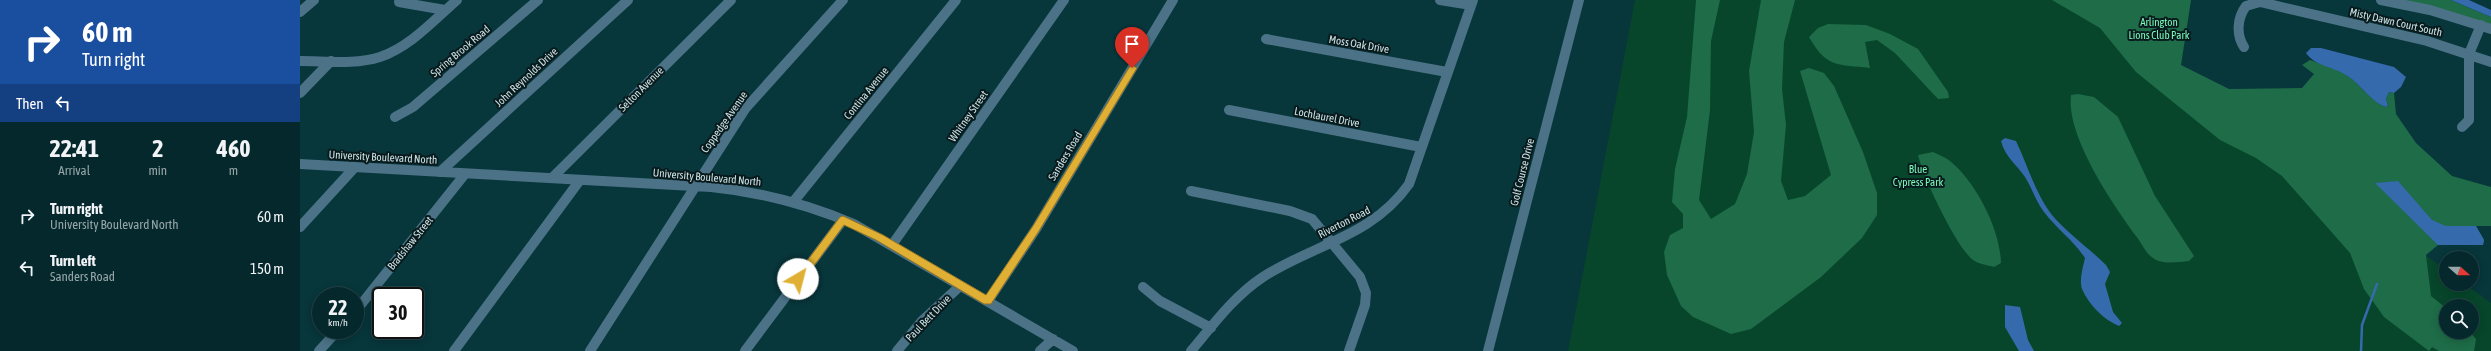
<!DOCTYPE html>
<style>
body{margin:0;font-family:"Asap Condensed",sans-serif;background:#0e3034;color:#f1f3f6;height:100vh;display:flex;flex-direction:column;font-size:15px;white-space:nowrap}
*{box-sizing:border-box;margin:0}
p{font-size:13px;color:#97a6a9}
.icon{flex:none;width:22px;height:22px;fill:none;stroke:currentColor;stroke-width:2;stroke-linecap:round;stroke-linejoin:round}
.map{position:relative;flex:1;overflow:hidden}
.sheet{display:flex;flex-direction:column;background:#05282c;width:300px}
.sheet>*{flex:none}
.guide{background:#1a4fa0;color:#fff;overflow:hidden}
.needle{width:26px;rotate:111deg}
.fabs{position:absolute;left:2139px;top:251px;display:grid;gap:8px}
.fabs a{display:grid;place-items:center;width:40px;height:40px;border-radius:50%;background:#05282c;box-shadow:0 2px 10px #0003,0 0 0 1px #264448;font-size:20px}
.speed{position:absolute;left:12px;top:287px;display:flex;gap:8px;font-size:20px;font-weight:700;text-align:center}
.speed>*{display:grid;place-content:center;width:52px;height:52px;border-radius:50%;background:#05282c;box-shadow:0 2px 10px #0003,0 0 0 1px #264448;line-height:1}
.speed small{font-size:10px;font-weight:400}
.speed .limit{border:2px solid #111;border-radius:6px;background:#fff;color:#111}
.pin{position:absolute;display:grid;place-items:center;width:34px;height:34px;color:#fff;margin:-41px -17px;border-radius:50% 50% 50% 0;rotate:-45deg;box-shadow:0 0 4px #0007}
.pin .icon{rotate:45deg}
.me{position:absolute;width:44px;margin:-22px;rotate:37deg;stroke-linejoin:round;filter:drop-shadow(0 0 3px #0008)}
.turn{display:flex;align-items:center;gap:14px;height:84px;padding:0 16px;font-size:18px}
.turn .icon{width:52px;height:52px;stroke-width:2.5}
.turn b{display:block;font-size:28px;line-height:34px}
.then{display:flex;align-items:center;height:38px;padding:0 16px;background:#0003;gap:8px;font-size:15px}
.eta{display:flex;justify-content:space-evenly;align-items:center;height:68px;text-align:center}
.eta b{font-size:24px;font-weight:700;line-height:28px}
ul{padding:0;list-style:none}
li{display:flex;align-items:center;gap:12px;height:52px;padding:0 16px}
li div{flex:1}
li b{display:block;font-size:15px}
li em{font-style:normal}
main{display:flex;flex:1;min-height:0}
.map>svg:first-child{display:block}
.green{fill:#07462b;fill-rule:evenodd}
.forest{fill:#1e6c48}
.water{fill:#356aac}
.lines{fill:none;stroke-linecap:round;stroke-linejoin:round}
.stream{stroke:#356aac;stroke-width:2.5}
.minor{stroke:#4b7286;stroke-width:10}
.route{fill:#e0b034;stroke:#927222}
.labels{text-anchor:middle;stroke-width:4;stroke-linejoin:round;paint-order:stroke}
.park-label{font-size:11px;fill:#7cfebb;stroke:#091a1d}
.street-label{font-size:11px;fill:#cce3e6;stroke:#091a1d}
</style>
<main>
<section class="sheet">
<div class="guide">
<div class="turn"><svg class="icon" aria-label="right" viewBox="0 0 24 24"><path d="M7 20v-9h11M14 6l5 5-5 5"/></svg><div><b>60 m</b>Turn right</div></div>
<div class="then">Then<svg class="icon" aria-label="left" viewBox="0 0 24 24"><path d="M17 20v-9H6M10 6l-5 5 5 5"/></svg></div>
</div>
<div class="eta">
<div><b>22:41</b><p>Arrival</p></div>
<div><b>2</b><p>min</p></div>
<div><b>460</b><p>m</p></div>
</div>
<ul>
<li><svg class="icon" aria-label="right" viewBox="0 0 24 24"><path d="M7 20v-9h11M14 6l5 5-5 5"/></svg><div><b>Turn right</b><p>University Boulevard North</p></div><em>60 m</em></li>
<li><svg class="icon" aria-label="left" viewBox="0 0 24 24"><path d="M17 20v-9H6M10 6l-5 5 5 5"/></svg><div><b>Turn left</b><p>Sanders Road</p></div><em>150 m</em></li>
</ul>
</section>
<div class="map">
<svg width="2191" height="351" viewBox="0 0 2191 351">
<rect width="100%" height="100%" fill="#07363b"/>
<path class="green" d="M1335,0H1891L1881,66L1875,74L2146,270V284H2165L2191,303V351H1268ZM2146,306H2172V332H2146Z"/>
<path class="forest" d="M1396,0H1420L1411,41L1410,110L1399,200L1411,219L1435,204L1447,174L1454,132L1449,71L1461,0H1495L1484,42L1482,89L1486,125L1481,181L1488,200L1505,196L1531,175L1500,71L1509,68L1524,73L1534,86L1563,152L1577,193V215L1562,238L1521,277L1451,329L1431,334L1393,317L1381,306L1367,275L1364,252L1370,235L1383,228V214L1372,202L1375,169L1387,117Z
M1752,0H1891L1881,65L1929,89L2002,88L2014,74L2002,65L2010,60C2021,64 2035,68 2045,74C2060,83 2070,101 2086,107L2088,105L2086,99L2089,92L2094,93L2096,114L2116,143L2152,176L2191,187V226H2176L2184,240L2183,245H2138L2126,255L2131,296L2146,308V332H2170L2176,339L2174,351H2139L2132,347L2129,351L2084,317L2064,289L2050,253L1982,176L1956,158L1920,140L1836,72L1800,28Z
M2100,0H2151L2191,17V25Z
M1528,24L1566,25L1590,34L1618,49L1648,92L1649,98L1638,99L1595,53L1577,40L1565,42L1570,68C1538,64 1527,69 1509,37L1518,28Z
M1778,94L1794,97L1818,117L1855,196L1894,256L1889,261C1878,262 1862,265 1853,258C1846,254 1841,242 1836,236C1812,203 1766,136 1771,95Z
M1633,152C1639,155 1645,157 1650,161C1676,182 1700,229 1701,263L1694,267C1688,265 1678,264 1673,260C1656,247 1623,177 1618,155Z"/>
<path class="water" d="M2151,0H2169L2191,10V17Z
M2011,48H2021L2094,67L2106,77L2101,87L2094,93L2089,92L2086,99L2088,105L2086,107C2069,101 2060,82 2044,74C2031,66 2015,66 2006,53Z
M1705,138L1716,141C1728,166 1735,193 1752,215C1768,234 1789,248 1806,265L1810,272L1805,284L1813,312L1822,323L1819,326C1804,320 1789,305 1782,289C1779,280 1783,267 1785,258C1774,241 1757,229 1744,212C1736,202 1732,188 1725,177C1717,165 1705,157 1701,141Z
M2098,181L2132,220L2146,226H2176L2184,240L2183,245H2138L2075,183Z
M1705,305L1720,307L1728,340L1734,351H1719L1705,327Z"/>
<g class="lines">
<path class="stream" d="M2061,351L2062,325L2077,284"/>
<path class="minor" d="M1140,0L1171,5
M2081,0L2130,10L2191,29
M99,2L145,10
M0,12L14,0
M966,39L1147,72
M1944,47C1936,35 1937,18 1946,6L1960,2L2127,41L2191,62
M0,61C26,61 55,65 80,57C110,47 134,20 157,0
M0,93L31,61
M929,110L1121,147
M95,117L113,107L238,0
M2162,127L2169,120V54L2181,25
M0,164L411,187C462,192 507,204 554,224L773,351
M140,172L328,0
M252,178L431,0
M891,191L990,211L1012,219L1060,277L1066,293L1065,305L1049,351
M494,201L656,0
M0,227L55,167
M592,245L764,0
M843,287L860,301L911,328
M688,301L736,229L873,0
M55,312L165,174
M19,351L38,330
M154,351L280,180
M290,351L445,109L543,0
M445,351L543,220
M597,351L622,321L660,286
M740,351L753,339
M891,351C913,325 934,296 963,277C1014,244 1072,237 1109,184L1173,0
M1188,351L1279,0"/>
</g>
<path class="route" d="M832,65L837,68L739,231L691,304H684L576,240L544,225L502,282H495V277L540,217L543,216L583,235L686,295L733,226L830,66Z"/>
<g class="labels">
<g class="park-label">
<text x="1859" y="26">Arlington<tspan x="1859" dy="13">Lions Club Park</tspan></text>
<text x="1618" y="173">Blue<tspan x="1618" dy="13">Cypress Park</tspan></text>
</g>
<g class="street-label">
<text transform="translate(2096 22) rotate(13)" y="4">Misty Dawn Court South</text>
<text transform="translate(1059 44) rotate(10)" y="4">Moss Oak Drive</text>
<text transform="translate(160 51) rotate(-40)" y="4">Spring Brook Road</text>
<text transform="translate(226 77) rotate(-43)" y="4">John Reynolds Drive</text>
<text transform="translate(341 89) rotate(-45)" y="4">Selton Avenue</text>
<text transform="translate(566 93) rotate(-51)" y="4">Contina Avenue</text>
<text transform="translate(668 116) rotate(-55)" y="4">Whitney Street</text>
<text transform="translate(1027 117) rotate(11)" y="4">Lochlaurel Drive</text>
<text transform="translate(424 122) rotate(-55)" y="4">Coppedge Avenue</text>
<text transform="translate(765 156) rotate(-59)" y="4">Sanders Road</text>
<text transform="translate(83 157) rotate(3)" y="4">University Boulevard North</text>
<text transform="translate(1222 172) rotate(-76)" y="4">Golf Course Drive</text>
<text transform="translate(407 177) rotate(5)" y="4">University Boulevard North</text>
<text transform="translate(1044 222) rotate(-27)" y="4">Riverton Road</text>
<text transform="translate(110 243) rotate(-51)" y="4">Bradshaw Street</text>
<text transform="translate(628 318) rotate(-46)" y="4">Paul Bett Drive</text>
</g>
</g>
</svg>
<div class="fabs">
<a><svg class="needle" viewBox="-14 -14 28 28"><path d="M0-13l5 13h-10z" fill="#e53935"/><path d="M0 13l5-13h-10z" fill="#97a6a9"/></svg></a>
<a><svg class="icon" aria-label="search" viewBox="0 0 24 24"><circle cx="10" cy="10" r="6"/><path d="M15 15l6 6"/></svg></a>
</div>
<div class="speed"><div>22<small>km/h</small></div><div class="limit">30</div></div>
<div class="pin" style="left:832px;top:68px;background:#d93025"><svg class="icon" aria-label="arrive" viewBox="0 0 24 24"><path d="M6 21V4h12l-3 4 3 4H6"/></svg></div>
<svg class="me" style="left:498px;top:279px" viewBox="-20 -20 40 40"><circle r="19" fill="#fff"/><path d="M0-13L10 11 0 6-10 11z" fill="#e0b034"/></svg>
</div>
</main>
